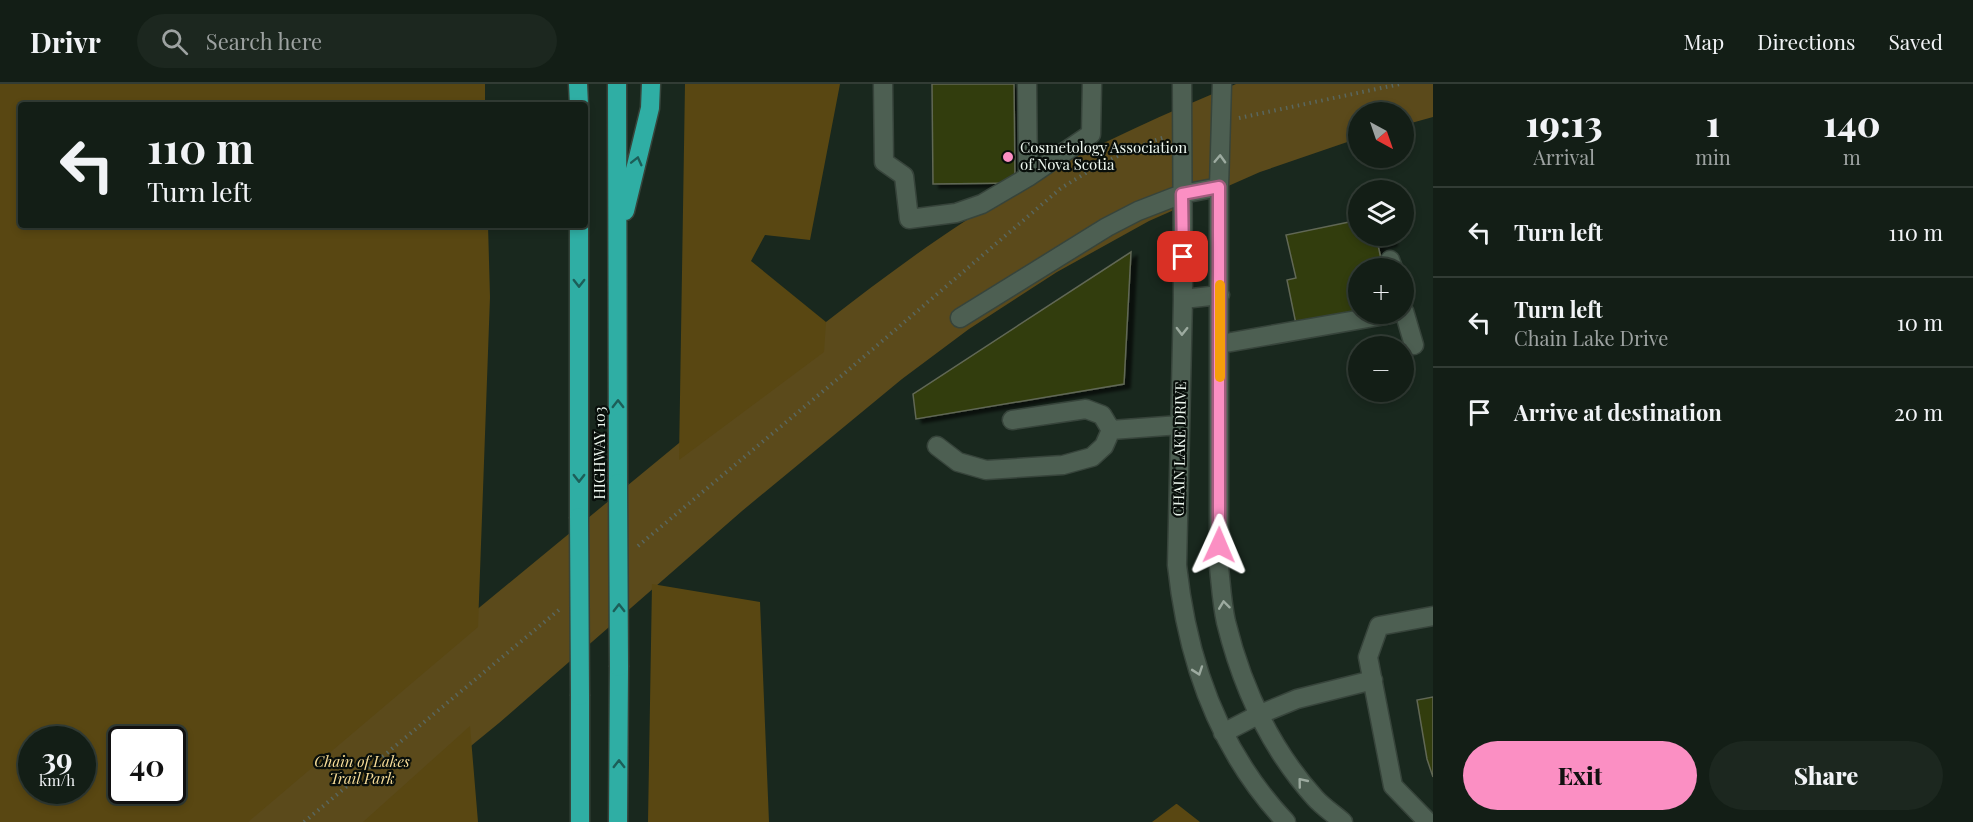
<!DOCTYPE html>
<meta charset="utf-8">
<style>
body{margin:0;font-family:"Playfair Display",serif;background:#1c271f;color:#f1f3f6;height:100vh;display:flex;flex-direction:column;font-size:22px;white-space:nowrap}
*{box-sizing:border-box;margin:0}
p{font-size:20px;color:#9da2a1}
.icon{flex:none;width:33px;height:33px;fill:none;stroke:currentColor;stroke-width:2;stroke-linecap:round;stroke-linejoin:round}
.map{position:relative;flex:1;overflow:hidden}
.panel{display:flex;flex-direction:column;background:#131e16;width:540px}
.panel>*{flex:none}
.top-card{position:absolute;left:18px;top:18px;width:570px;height:126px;border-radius:6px;box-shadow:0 3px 9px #0003,0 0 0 2px #323c35;background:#131e16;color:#f1f3f6;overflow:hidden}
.needle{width:39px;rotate:140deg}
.tools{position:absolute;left:1348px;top:18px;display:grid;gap:12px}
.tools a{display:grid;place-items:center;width:66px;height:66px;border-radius:50%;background:#131e16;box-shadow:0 3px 9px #0003,0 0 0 2px #323c35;font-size:30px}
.speed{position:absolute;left:18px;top:642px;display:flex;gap:12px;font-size:30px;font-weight:700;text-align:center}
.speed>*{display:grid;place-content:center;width:78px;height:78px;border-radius:50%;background:#131e16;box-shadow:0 3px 9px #0003,0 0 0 2px #323c35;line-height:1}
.speed small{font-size:15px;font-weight:400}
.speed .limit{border:3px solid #111;border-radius:9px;background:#fff;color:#111}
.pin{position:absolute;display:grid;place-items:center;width:51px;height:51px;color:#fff;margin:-26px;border-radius:12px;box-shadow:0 3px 9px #0006}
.me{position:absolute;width:66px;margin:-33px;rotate:1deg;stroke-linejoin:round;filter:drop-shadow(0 0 4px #0008)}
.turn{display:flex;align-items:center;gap:21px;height:126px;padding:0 30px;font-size:27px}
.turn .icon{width:78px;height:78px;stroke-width:2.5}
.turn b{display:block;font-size:42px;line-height:51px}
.eta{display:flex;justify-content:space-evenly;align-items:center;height:102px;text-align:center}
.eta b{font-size:36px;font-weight:800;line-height:42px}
.primary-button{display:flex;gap:12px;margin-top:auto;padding:12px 30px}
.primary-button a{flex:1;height:69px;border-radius:36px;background:#fb8fc3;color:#111;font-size:24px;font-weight:800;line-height:69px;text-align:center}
.primary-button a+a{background:#1c271f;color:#f1f3f6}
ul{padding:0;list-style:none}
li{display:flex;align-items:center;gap:18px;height:90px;padding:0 30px;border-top:2px solid #323c35}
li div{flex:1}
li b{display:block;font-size:22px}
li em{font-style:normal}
header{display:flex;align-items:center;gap:36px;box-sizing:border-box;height:84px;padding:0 30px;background:#131e16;border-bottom:2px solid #323c35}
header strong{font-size:28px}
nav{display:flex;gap:33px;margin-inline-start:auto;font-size:21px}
.search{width:420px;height:54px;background:#1c271f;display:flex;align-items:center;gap:15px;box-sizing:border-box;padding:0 21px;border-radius:33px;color:#9da2a1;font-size:22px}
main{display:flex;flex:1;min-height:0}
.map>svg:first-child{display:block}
.green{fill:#5b4a1b}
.forest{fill:#594712;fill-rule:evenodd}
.building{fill:#313d0a;stroke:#616755;stroke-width:1.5;filter:url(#shadow)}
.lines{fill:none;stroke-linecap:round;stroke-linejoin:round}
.minor-casing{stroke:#37443b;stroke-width:21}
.highway-casing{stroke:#37443b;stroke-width:21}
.path{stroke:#5a675e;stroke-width:4;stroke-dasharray:1.5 4.5;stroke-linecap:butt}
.minor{stroke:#4d5f52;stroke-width:18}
.highway{stroke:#2faea4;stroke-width:18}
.highway-bridge-casing{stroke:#37443b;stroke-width:21;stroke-linecap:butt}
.highway-bridge{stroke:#2faea4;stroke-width:18}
.oneway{stroke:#9daba0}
.oneway2{stroke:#1c5e58}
.route-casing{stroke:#a35d7f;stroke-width:15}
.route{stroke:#fb8fc3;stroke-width:10}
.slow{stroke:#f59e0b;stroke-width:10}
.poi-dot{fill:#fb8fc3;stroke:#090f0b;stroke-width:2}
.labels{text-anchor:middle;stroke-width:4.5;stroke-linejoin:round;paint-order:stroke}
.poi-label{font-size:15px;fill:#edf7ef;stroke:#090f0b;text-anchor:start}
.street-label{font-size:15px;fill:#edf7ef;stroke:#090f0b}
.park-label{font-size:15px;font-style:italic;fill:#f8dd99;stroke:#090f0b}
</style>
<header>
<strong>Drivr</strong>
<div class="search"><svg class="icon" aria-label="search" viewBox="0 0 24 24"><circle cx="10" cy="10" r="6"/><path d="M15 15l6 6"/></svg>Search here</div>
<nav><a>Map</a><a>Directions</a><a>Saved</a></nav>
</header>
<main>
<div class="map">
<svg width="1433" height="738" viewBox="0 0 1433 738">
<defs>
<filter id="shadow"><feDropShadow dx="6" dy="4" stdDeviation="1.5" flood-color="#0009"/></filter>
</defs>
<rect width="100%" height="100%" fill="#19281e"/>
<path class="green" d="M1236,0H1433V33L1404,41V28H1359V54L1260,88L1149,137L1057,188L969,245L902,295L742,427L499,639L378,738H219L826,238C892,187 960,136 1033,96C1099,59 1167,29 1236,0Z"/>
<path class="forest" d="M0,0H485V21H21V141H488L490,213L478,543L248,738H0ZM32,656H82V706H32ZM122,656H172V706H122Z
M685,0H840L810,156L765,151L751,177L826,238L824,268L679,376Z
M652,500L760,518L769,738H648Z
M470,642L478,738H363Z
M1177,720L1200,738H1152L1176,720Z"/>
<path class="building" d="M932,0H1014L1015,99L933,100Z
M1359,136V152H1390L1391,158L1378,161L1383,184H1359V226L1296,240L1287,196L1296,194L1286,151Z
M1131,168L1124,300L916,335L913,310Z
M1433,613V693L1427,675L1417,616Z"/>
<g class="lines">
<g class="minor-casing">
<path id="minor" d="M883,0L884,78L904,92L909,135L956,129L982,120L1028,93L1091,50L1092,0
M1027,0L1028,93
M1182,0L1183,215L1177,481C1187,576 1219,667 1286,738
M1222,0L1219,103V483C1221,501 1222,520 1226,538C1242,603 1270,664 1315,714C1323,723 1334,730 1343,738
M1390,176L1393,184
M1183,215L1220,211
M1404,227L1414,261
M960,234L1107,143L1138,127L1182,110L1219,103
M1220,260L1391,230
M1012,336L1086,325L1102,331L1111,346
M937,362L958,378L986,386L1063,381L1092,373L1104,362L1111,346L1180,341
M1223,649L1258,631L1297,615L1373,596
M1428,738L1393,702L1368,573L1379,542L1433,532"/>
</g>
<g class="highway-casing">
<path id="highway" d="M578,0L579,21
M617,0L618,399
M625,127L650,24L651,0
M579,141V433
M580,738V612
M618,738L619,583"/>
</g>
<path class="path" d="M1239,34L1400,0
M638,462L846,288L1060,105C1094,83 1126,66 1165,53
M304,738L560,525"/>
<use href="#minor" class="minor"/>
<use href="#highway" class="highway"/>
<g class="highway-bridge-casing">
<path id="highway-bridge" d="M618,399L619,583
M579,433L580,612"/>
</g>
<use href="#highway-bridge" class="highway-bridge"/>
</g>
<defs><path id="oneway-chevron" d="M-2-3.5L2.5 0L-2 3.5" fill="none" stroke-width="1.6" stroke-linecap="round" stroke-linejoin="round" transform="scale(1.5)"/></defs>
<g class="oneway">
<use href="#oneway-chevron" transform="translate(1220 75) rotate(-88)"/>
<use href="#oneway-chevron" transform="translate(1182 247) rotate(91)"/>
<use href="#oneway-chevron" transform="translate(1224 521) rotate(-97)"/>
<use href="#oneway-chevron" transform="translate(1198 587) rotate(71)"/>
<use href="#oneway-chevron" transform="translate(1302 698) rotate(-129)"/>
</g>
<g class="oneway2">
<use href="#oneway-chevron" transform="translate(637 77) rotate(-76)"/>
<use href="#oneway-chevron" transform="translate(579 199) rotate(90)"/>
<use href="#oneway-chevron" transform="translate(618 320) rotate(-90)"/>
<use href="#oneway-chevron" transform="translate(579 394) rotate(90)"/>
<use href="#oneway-chevron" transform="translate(619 524) rotate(-90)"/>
<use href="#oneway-chevron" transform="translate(619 680) rotate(-90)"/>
</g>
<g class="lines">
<g class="route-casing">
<path id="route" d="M1183,173L1182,110L1219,103V461"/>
</g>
<use href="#route" class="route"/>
<path class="slow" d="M1220,293V201"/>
</g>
<circle class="poi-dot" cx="1008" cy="73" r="6"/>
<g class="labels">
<g class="poi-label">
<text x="1020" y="69">Cosmetology Association<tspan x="1020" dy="17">of Nova Scotia</tspan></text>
</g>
<g class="street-label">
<text transform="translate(1180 365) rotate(-89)" y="5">CHAIN LAKE DRIVE</text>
<text transform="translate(600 369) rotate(-90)" y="5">HIGHWAY 103</text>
</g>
<g class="park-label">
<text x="362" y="683">Chain of Lakes<tspan x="362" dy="17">Trail Park</tspan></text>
</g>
</g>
</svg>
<div class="tools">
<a><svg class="needle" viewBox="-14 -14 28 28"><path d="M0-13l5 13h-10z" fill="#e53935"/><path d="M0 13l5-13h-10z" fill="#9da2a1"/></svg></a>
<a><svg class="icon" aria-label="layers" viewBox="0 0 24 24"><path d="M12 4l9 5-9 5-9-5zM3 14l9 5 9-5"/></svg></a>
<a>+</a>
<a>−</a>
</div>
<div class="speed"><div>39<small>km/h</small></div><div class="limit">40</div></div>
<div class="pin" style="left:1183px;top:173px;background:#d93025"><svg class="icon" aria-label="arrive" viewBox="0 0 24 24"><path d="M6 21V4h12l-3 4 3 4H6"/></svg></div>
<svg class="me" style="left:1219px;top:461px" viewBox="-20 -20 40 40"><path d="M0-17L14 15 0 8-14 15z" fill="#fb8fc3" stroke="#fff" stroke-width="4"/></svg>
<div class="top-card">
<div class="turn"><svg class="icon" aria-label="left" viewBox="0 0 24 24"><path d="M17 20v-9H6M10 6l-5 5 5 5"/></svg><div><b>110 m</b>Turn left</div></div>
</div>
</div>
<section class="panel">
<div class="eta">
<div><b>19:13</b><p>Arrival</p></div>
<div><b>1</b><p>min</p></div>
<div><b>140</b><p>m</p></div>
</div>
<ul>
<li><svg class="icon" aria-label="left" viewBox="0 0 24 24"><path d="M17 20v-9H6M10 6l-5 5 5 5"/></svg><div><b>Turn left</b></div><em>110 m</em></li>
<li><svg class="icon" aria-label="left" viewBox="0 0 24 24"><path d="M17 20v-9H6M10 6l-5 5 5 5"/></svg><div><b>Turn left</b><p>Chain Lake Drive</p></div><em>10 m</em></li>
<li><svg class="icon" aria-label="arrive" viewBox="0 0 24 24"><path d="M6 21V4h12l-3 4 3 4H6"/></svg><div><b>Arrive at destination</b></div><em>20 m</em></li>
</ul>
<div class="primary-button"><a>Exit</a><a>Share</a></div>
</section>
</main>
